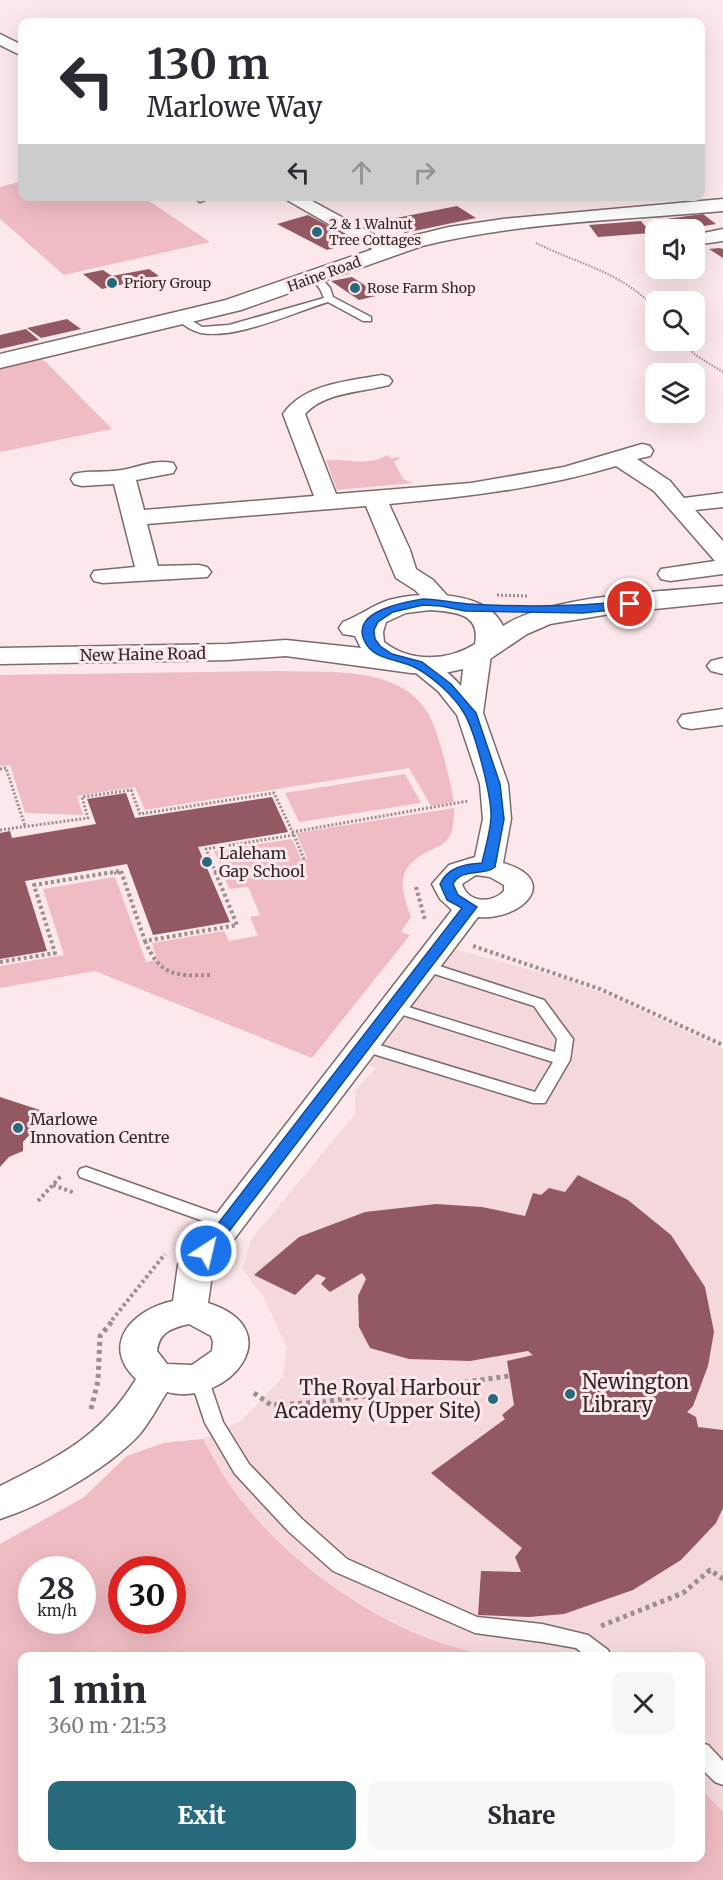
<!DOCTYPE html>
<meta charset="utf-8">
<style>
body{margin:0;font-family:Merriweather,serif;background:#f7f7f7;color:#2b2b33;height:100vh;display:flex;flex-direction:column;font-size:22px;white-space:nowrap}
*{box-sizing:border-box;margin:0}
p{font-size:20px;color:#7c7c81}
.icon{flex:none;width:33px;height:33px;fill:none;stroke:currentColor;stroke-width:2;stroke-linecap:round;stroke-linejoin:round}
.map{position:relative;flex:1;overflow:hidden}
.sheet{position:absolute;left:18px;top:1652px;width:687px;height:210px;display:flex;flex-direction:column;background:#fff;border-radius:12px;box-shadow:0 6px 24px #0002}
.sheet>*{flex:none}
.guide{position:absolute;left:18px;top:18px;width:687px;height:183px;border-radius:12px;box-shadow:0 6px 24px #0002;background:#fff;color:#2b2b33;overflow:hidden}
.tools{position:absolute;left:645px;top:219px;display:grid;gap:12px}
.tools a{display:grid;place-items:center;width:60px;height:60px;border-radius:12px;background:#fff;box-shadow:0 6px 24px #0002;font-size:30px}
.speed{position:absolute;left:18px;top:1556px;display:flex;gap:12px;font-size:30px;font-weight:700;text-align:center}
.speed>*{display:grid;place-content:center;width:78px;height:78px;border-radius:50%;background:#fff;box-shadow:0 6px 24px #0002;line-height:1}
.speed small{font-size:15px;font-weight:400}
.speed .limit{border:9px solid #d22;background:#fff;color:#111}
.pin{position:absolute;display:grid;place-items:center;width:51px;height:51px;color:#fff;margin:-26px;border:3px solid #fff;border-radius:50%;box-shadow:0 2px 6px #0007}
.me{position:absolute;width:66px;margin:-33px;rotate:35deg;stroke-linejoin:round;filter:drop-shadow(0 0 4px #0008)}
.turn{display:flex;align-items:center;gap:21px;height:126px;padding:0 30px;font-size:27px}
.turn .icon{width:78px;height:78px;stroke-width:2.5}
.turn b{display:block;font-size:42px;line-height:51px}
.lanes{display:flex;align-items:center;height:57px;padding:0 30px;background:#0003;justify-content:center;gap:30px;direction:ltr}
.lanes .off{opacity:.35}
.round{display:grid;place-items:center;flex:none;width:63px;height:63px;border-radius:12px;background:#f7f7f7}
.summary{display:flex;align-items:center;justify-content:space-between;height:102px;padding:0 30px}
h1{font-size:36px;font-weight:800;line-height:45px}
.action{display:flex;gap:12px;margin-top:auto;padding:12px 30px}
.action a{flex:1;height:69px;border-radius:12px;background:#276a7c;color:#fff;font-size:24px;font-weight:800;line-height:69px;text-align:center}
.action a+a{background:#f7f7f7;color:#2b2b33}
.map>svg:first-child{display:block}
.built{fill:#f5d8db;fill-rule:evenodd}
.green{fill:#f0bcc3;fill-rule:evenodd}
.building{fill:#935962}
.lines{fill:none;stroke-linecap:round;stroke-linejoin:round}
.lane-casing{stroke:#7c6a6c;stroke-width:3}
.street-casing{stroke:#7c6a6c;stroke-width:3}
.secondary-casing{stroke:#7c6a6c;stroke-width:3}
.primary-casing{stroke:#7c6a6c;stroke-width:3}
.path-far3{stroke:#9c8d8f;stroke-width:2;stroke-dasharray:1.5 1.5;stroke-linecap:butt}
.path-far2{stroke:#9c8d8f;stroke-width:3;stroke-dasharray:2 2;stroke-linecap:butt}
.path-far1{stroke:#9c8d8f;stroke-width:4;stroke-dasharray:3 3;stroke-linecap:butt}
.path{stroke:#9c8d8f;stroke-width:5;stroke-dasharray:4 4;stroke-linecap:butt}
.lane{fill:#fff;fill-rule:evenodd}
.street{fill:#fff;fill-rule:evenodd}
.secondary{fill:#fff;fill-rule:evenodd}
.primary{fill:#fff;fill-rule:evenodd}
.route{fill:#1a73e8;stroke:#114b97;stroke-width:1.5}
.poi-dot{fill:#276a7c;stroke:#fce7ea;stroke-width:2}
.labels{text-anchor:middle;stroke-width:6;stroke-linejoin:round;paint-order:stroke}
.far-poi-label{font-size:14px;fill:#2f2728;stroke:#fce7ea;text-anchor:start}
.far-street-label{font-size:14px;fill:#2f2728;stroke:#fce7ea}
.street-label{font-size:16px;fill:#2f2728;stroke:#fce7ea}
.poi-label{font-size:16px;fill:#2f2728;stroke:#fce7ea;text-anchor:start}
.near-poi-label{font-size:20px;fill:#2f2728;stroke:#fce7ea;text-anchor:start}
</style>
<div class="map">
<svg width="723" height="1880" viewBox="0 0 723 1880">
<rect width="100%" height="100%" fill="#fce7ea"/>
<path class="built" d="M454,949L564,979L616,999L723,1049V1880H0V1544L83,1498L127,1456L164,1443L203,1439L241,1421L283,1377L287,1348L263,1296L242,1269L251,1240L355,1114V1091L376,1068L366,1063ZM32,1569H82V1620H32ZM122,1569H172V1620H122ZM22,1656H700V1857H22Z"/>
<path class="green" d="M22,181V196L143,197L210,242L64,275L0,219V187Z
M34,358L45,361L112,429L0,452V366Z
M387,455L390,458L401,457L394,462L403,479L413,483L337,490L326,460C345,458 369,467 387,455Z
M280,671C327,673 396,665 426,710C438,727 450,780 454,802L431,806L409,768L145,810L135,787L77,796L83,815L25,813L10,765L0,766V675Z
M405,774L421,803L299,822L285,793Z
M454,808C454,817 454,827 450,836C445,845 435,848 427,852C394,869 401,889 411,917L401,932L410,935L312,1058L95,971L0,988V966L64,955L43,889L115,877L146,962L157,960L152,943L224,931L229,941L258,936L250,917L260,915L248,887L229,889L214,851L292,839L301,859L307,858L296,833Z
M203,1439C215,1462 228,1485 245,1505C303,1577 402,1643 495,1656H22V1857H700L701,1789L723,1812V1880H0V1544L83,1498L127,1456L164,1443ZM32,1569H82V1620H32ZM122,1569H172V1620H122Z"/>
<path class="building" d="M457,206L476,218L405,233L386,220Z
M703,214L716,224L679,230L666,219Z
M308,215L358,241L327,250L277,224Z
M641,221L651,233L598,237L589,225Z
M719,248L723,249V258L709,249Z
M149,269L159,276L102,289L83,274L103,270L112,276Z
M352,277L380,295L359,300L331,281Z
M67,319L81,329L41,338L27,328Z
M26,329L39,340L0,349V335Z
M126,793L135,818L272,797L288,832L198,847L230,922L153,935L127,864L25,881L47,951L0,959V833L10,831L12,838L96,824L87,799Z
M0,1097L49,1113L23,1142V1151L9,1157L0,1167Z
M578,1175L628,1200L671,1235L705,1287L714,1332L708,1366L693,1406L687,1412L696,1417L698,1427L723,1430V1508L716,1523L681,1560L633,1590L564,1614L529,1617L478,1615L481,1571L521,1572L515,1557L522,1548L431,1473L505,1419L502,1415L514,1405L507,1361L533,1355L528,1351L470,1361L409,1359L370,1348L359,1327L358,1296L366,1279L362,1273L330,1292L321,1284L326,1278L317,1274L295,1295L254,1275L299,1237L365,1212L436,1204L482,1207L525,1216L533,1193L541,1195L549,1188L565,1192Z"/>
<g class="lines">
<g class="lane-casing">
<path id="lane" d="M199,196H214L200,202L196,199Z
M313,275H319L330,288L333,297L371,317V321H363L328,302C292,313 238,339 201,333C192,331 183,325 177,319L186,317L202,327L229,325L324,298L320,289L311,277Z
M424,961L544,1000L573,1039L570,1060L545,1103H533L357,1049L355,1045L363,1040L535,1092L553,1062L387,1010L384,1007L387,1004L392,1002L555,1052L557,1039L534,1006L419,969L416,966L419,963Z
M86,1167L232,1219L235,1223L232,1227H220L80,1177L78,1173L80,1169Z
M199,1371L206,1373L208,1378L223,1422L249,1464L302,1519L347,1559L477,1617L542,1624L588,1635L608,1650L611,1656H586L576,1648L542,1642L475,1633L333,1571L288,1531L235,1474L205,1423L190,1378L192,1373Z
M700,1743L708,1745L723,1761V1785L715,1782L700,1767Z"/>
</g>
<g class="street-casing">
<path id="street" d="M0,34L22,45V56L0,45Z
M280,196H303L395,246L397,250L395,254H381Z
M723,229V241L694,245V235Z
M382,375L389,377L392,381L389,385C363,392 324,392 305,414L336,494L471,483L564,467L642,444L650,446L653,451L650,456L637,459L670,481L684,498L723,493V507L695,510L723,541V574L670,581L661,579L658,574L661,569L715,561L654,491L616,466C542,488 466,497 389,504L410,550L416,569L433,580L453,602L450,607L441,609L432,607L415,590L396,578L366,506L147,524L158,566L199,565L207,567L211,572L207,577L103,583L94,581L91,576L94,571L135,567L114,484L82,486L74,484L71,479L74,474C90,470 106,473 122,470C139,467 154,459 173,463L176,468L173,473L136,480L144,510L314,496L283,414C304,384 348,381 382,375Z
M478,647L487,650L491,655L483,713L508,784L511,819L503,863C563,880 521,921 478,917L213,1267L208,1303C293,1330 227,1408 167,1392C158,1406 150,1422 139,1435C107,1469 44,1505 0,1519V1486C58,1457 101,1437 136,1379C99,1344 134,1309 173,1301L178,1265L184,1256L452,910L440,899L432,884L449,865L475,857L483,819L480,784L457,715L438,691L405,664L409,659C428,654 449,672 461,686L465,655L469,650ZM476,875L490,877L504,885V891C491,904 468,903 462,884ZM189,1324L211,1336L213,1342L212,1351L192,1365L167,1364L157,1351C159,1332 172,1328 189,1324Z
M723,658V674L711,671L707,666L711,661Z
M723,709V725L691,729L682,727L678,721L682,715Z"/>
</g>
<g class="secondary-casing">
<path id="secondary" d="M723,199V211C623,220 519,222 422,246L241,310L0,368V354L226,300L408,237L449,227L503,219Z"/>
</g>
<g class="primary-casing">
<path id="primary" d="M723,586V602L616,613L550,624L527,634L487,661L463,669L440,674L411,673L286,656L228,660L0,664V648L228,644L286,640L361,648L355,636L343,634L339,628L343,622C359,616 373,605 389,600C421,591 487,590 503,626C553,594 663,592 723,586ZM430,610C455,612 481,613 475,644C448,661 410,663 384,642L383,632L386,622L406,613Z"/>
</g>
<path class="path-far3" d="M536,243C578,264 625,273 656,310
M678,340L697,356L723,372"/>
<path class="path-far2" d="M497,595L528,596
M0,769L6,768L25,826
M0,830L88,818L82,797L131,790L140,814L274,793L294,835L206,849L216,873
M292,832L468,801
M294,835L304,859
M110,873H122"/>
<path class="path-far1" d="M121,871L145,941L237,925L215,871
M416,887L425,920
M145,941C160,976 175,976 210,975
M473,946L600,989L723,1045
M0,962L55,953L34,885L120,871
M53,1185L75,1193
M38,1201L61,1176
M112,1320L165,1254"/>
<path class="path" d="M254,1393L271,1405L322,1402L509,1376
M91,1409L98,1381L100,1336L114,1319
M601,1626L683,1593L710,1570L723,1579"/>
<use href="#lane" class="lane"/>
<use href="#street" class="street"/>
<use href="#secondary" class="secondary"/>
<use href="#primary" class="primary"/>
</g>
<path class="route" d="M423,599C438,599 453,603 468,604C522,607 576,607 630,601L635,604L630,608L583,613L465,611L441,606L423,605L393,612L378,622L374,630L375,639L380,646L392,654L422,662L451,684L476,713L500,784L504,819L495,867C483,877 462,867 453,884L458,895L477,907L211,1255H200L198,1251L200,1247L462,908L447,900L440,884C448,867 465,864 482,863C485,849 490,833 491,818C492,797 475,731 464,713C454,696 432,676 414,667C397,658 373,661 364,640C351,611 405,602 423,599Z"/>
<g class="poi-dot">
<circle cx="317" cy="232" r="6"/>
<circle cx="112" cy="283" r="6"/>
<circle cx="355" cy="288" r="6"/>
<circle cx="207" cy="862" r="6"/>
<circle cx="18" cy="1128" r="6"/>
<circle cx="570" cy="1394" r="6"/>
<circle cx="493" cy="1399" r="6"/>
</g>
<g class="labels">
<g class="far-poi-label">
<text x="329" y="229">2 &amp; 1 Walnut<tspan x="329" dy="16">Tree Cottages</tspan></text>
<text x="124" y="288">Priory Group</text>
<text x="367" y="293">Rose Farm Shop</text>
</g>
<g class="far-street-label">
<text transform="translate(324 274) rotate(-20)" y="5">Haine Road</text>
</g>
<g class="street-label">
<text transform="translate(143 654) rotate(-1)" y="6">New Haine Road</text>
</g>
<g class="poi-label">
<text x="219" y="859">Laleham<tspan x="219" dy="18">Gap School</tspan></text>
<text x="30" y="1125">Marlowe<tspan x="30" dy="18">Innovation Centre</tspan></text>
</g>
<g class="near-poi-label">
<text x="582" y="1389">Newington<tspan x="582" dy="23">Library</tspan></text>
<text x="481" y="1395" text-anchor="end">The Royal Harbour<tspan x="481" dy="23">Academy (Upper Site)</tspan></text>
</g>
</g>
</svg>
<div class="tools">
<a><svg class="icon" aria-label="sound" viewBox="0 0 24 24"><path d="M4 9h4l5-4v14l-5-4H4zM17 9q2 3 0 6"/></svg></a>
<a><svg class="icon" aria-label="search" viewBox="0 0 24 24"><circle cx="10" cy="10" r="6"/><path d="M15 15l6 6"/></svg></a>
<a><svg class="icon" aria-label="layers" viewBox="0 0 24 24"><path d="M12 4l9 5-9 5-9-5zM3 14l9 5 9-5"/></svg></a>
</div>
<div class="speed"><div>28<small>km/h</small></div><div class="limit">30</div></div>
<div class="pin" style="left:630px;top:604px;background:#d93025"><svg class="icon" aria-label="arrive" viewBox="0 0 24 24"><path d="M6 21V4h12l-3 4 3 4H6"/></svg></div>
<svg class="me" style="left:206px;top:1251px" viewBox="-20 -20 40 40"><circle r="17" fill="#1a73e8" stroke="#fff" stroke-width="3"/><path d="M0-11L8 9 0 5-8 9z" fill="#fff"/></svg>
<div class="guide">
<div class="turn"><svg class="icon" aria-label="left" viewBox="0 0 24 24"><path d="M17 20v-9H6M10 6l-5 5 5 5"/></svg><div><b>130 m</b>Marlowe Way</div></div>
<div class="lanes"><svg class="icon" aria-label="left" viewBox="0 0 24 24"><path d="M17 20v-9H6M10 6l-5 5 5 5"/></svg><svg class="icon off" aria-label="ahead" viewBox="0 0 24 24"><path d="M12 20V5M6 11l6-6 6 6"/></svg><svg class="icon off" aria-label="right" viewBox="0 0 24 24"><path d="M7 20v-9h11M14 6l5 5-5 5"/></svg></div>
</div>
<section class="sheet">
<div class="summary"><div><h1>1 min</h1><p>360 m · 21:53</p></div><a class="round"><svg class="icon" aria-label="close" viewBox="0 0 24 24"><path d="M6 6l12 12M18 6L6 18"/></svg></a></div>
<div class="action"><a>Exit</a><a>Share</a></div>
</section>
</div>
